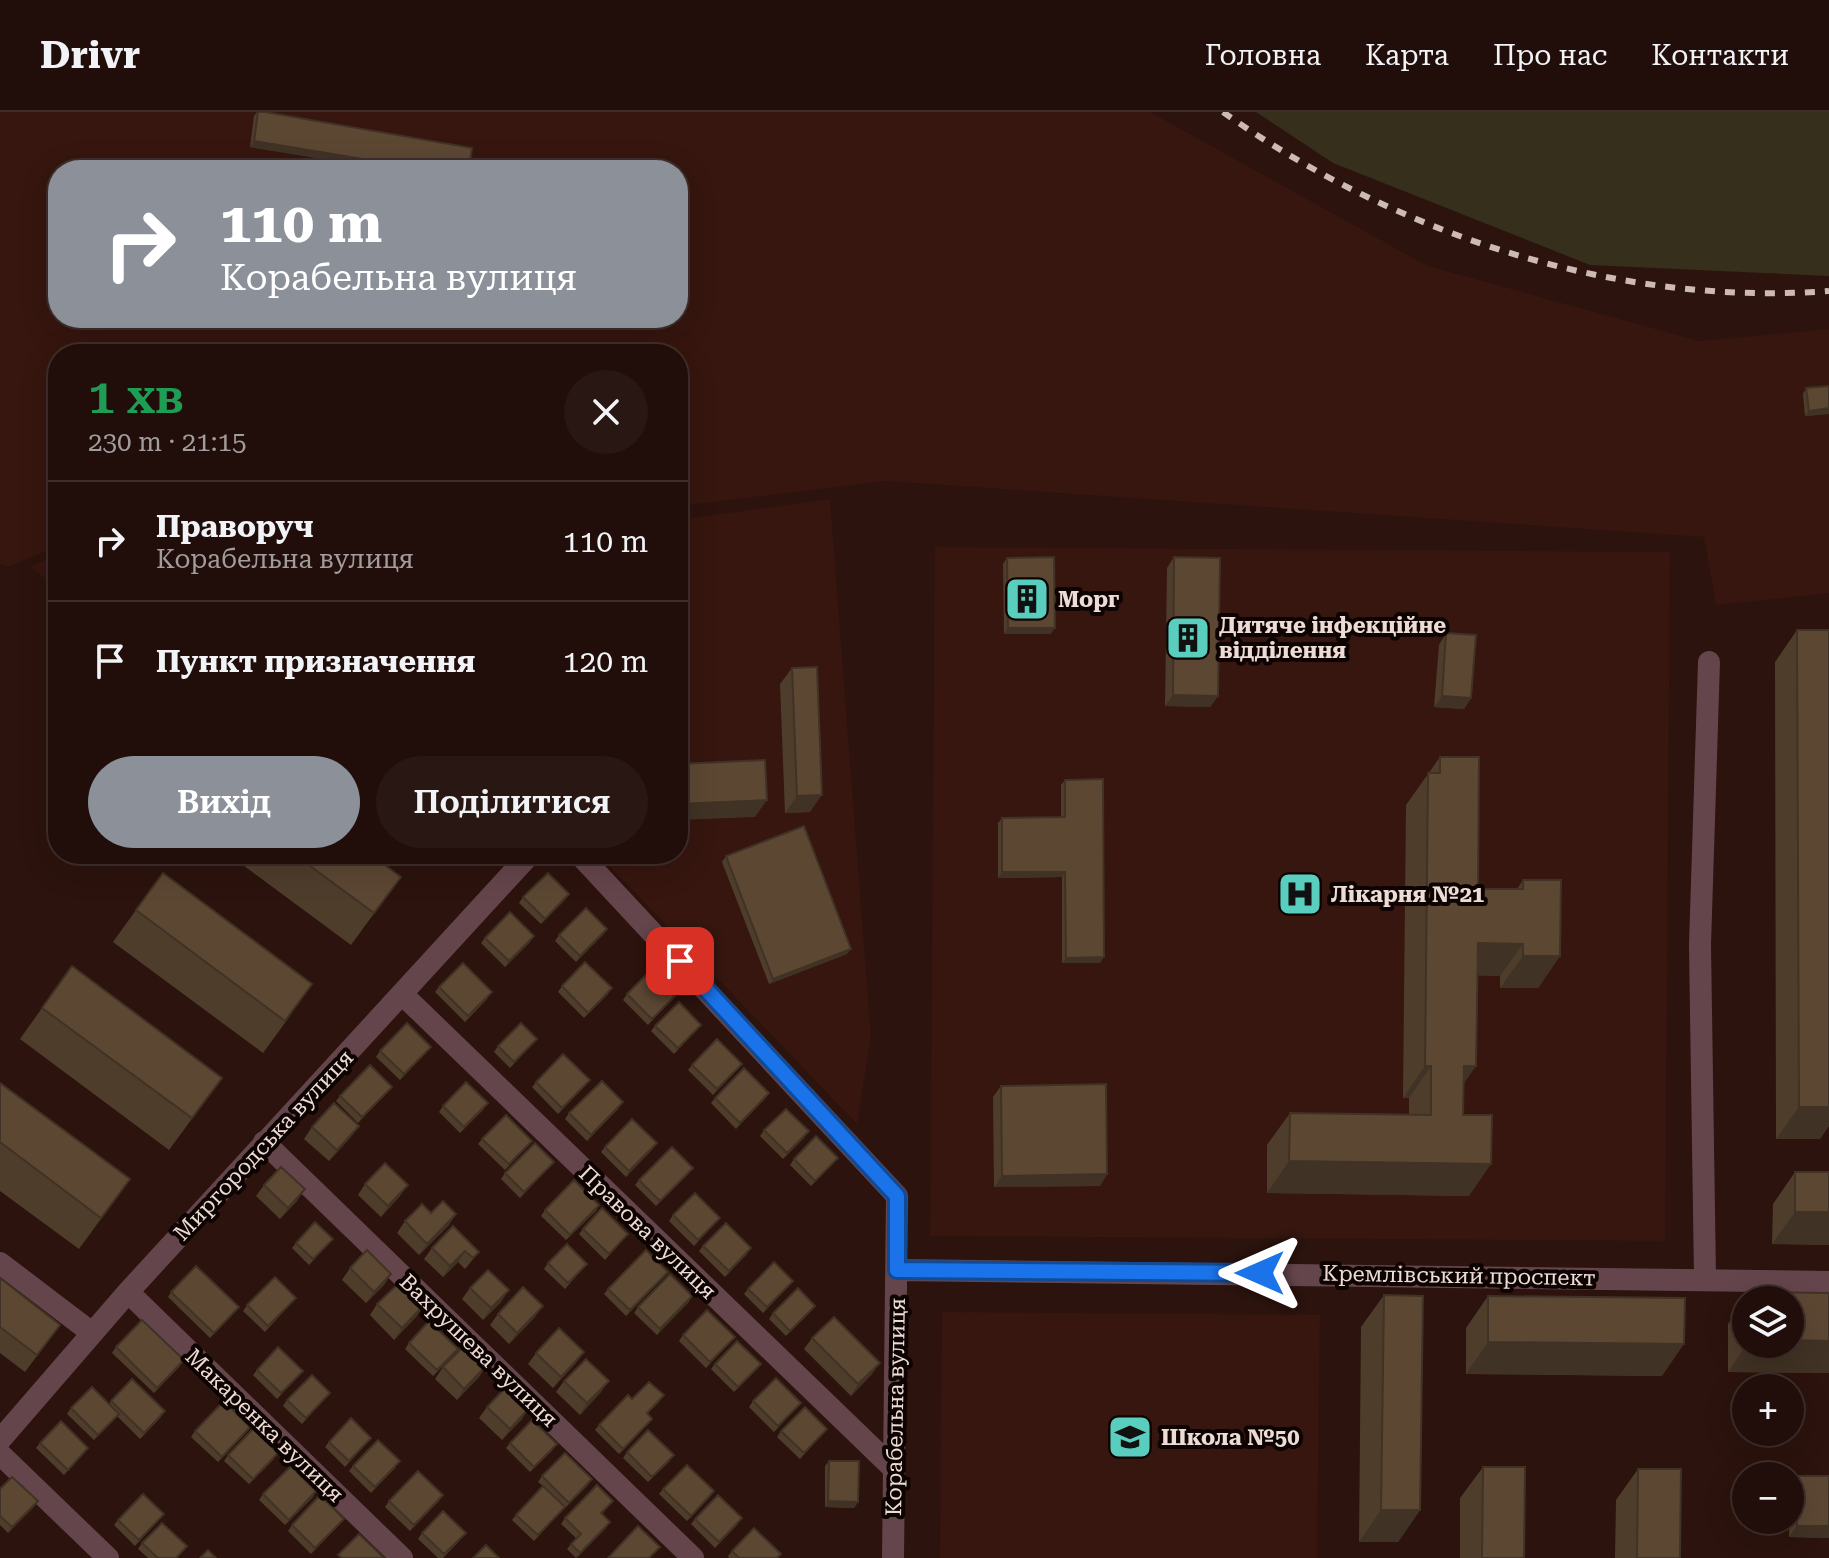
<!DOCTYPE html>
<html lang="uk">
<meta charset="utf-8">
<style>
body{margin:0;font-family:"Roboto Serif",serif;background:#291713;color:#f1f3f6;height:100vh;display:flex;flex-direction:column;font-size:30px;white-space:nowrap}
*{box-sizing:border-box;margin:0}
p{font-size:26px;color:#a29c9c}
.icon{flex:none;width:44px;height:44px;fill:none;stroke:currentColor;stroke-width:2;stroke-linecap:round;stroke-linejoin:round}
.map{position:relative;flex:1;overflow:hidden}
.details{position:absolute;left:48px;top:232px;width:640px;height:520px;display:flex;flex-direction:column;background:#210e0a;border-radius:32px;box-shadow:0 8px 32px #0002,0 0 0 2px #3e2e2b}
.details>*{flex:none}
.hud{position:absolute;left:48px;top:48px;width:640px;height:168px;border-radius:32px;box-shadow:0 8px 32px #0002,0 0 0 2px #3e2e2b;background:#8c9099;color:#fff;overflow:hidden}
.tools{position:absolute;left:1732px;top:1174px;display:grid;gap:16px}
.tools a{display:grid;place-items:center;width:72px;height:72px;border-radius:50%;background:#210e0a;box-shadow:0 8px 32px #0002,0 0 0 2px #3e2e2b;font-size:40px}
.pin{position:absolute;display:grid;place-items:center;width:68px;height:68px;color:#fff;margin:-34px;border-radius:16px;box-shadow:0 4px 12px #0006}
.me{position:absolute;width:88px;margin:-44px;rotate:270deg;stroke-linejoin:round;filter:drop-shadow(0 0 6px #0008)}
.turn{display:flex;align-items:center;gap:28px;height:168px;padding:0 40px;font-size:36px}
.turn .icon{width:104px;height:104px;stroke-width:2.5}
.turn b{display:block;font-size:56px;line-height:68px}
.round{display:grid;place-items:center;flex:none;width:84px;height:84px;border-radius:42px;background:#291713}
.headline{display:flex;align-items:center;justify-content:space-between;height:136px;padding:0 40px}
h1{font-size:48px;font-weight:600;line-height:60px;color:#1e9e55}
.button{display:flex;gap:16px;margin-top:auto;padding:16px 40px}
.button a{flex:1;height:92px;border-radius:48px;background:#8c9099;color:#fff;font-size:32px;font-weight:600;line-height:92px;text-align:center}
.button a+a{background:#291713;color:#f1f3f6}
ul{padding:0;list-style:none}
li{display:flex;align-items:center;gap:24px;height:120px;padding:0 40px;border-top:2px solid #3e2e2b}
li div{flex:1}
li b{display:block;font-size:30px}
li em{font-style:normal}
header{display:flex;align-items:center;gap:48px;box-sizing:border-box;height:112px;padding:0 40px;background:#210e0a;border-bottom:2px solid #3e2e2b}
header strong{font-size:38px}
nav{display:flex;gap:44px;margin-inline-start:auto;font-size:28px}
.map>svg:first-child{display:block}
.built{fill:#36160f;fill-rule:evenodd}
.green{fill:#352f1b}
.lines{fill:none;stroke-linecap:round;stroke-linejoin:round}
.minor{stroke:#65454c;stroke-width:22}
.rail{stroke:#cebab5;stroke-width:6;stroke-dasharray:10 10;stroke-linecap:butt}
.wall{fill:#4f3d2c;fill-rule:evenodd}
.shaded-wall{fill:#403224}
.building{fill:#5c4733;stroke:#403224;stroke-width:2}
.route-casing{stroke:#114b97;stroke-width:20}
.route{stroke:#1a73e8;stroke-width:14}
.labels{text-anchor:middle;stroke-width:8;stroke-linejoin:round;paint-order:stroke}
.poi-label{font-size:22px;font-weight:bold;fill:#eddbd6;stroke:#0d0402;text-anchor:start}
.street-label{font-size:22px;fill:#eddbd6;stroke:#0d0402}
</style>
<header>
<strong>Drivr</strong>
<nav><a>Головна</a><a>Карта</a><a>Про нас</a><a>Контакти</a></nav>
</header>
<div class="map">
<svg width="1829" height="1446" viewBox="0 0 1829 1446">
<rect width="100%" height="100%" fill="#2c130d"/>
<path class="built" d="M0,0H1150L1428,154L1699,229L1829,217V481L1716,493L1704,425L886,369L678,394V242H58V434L8,455L0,452ZM58,58H678V206H58Z
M830,387L871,925L857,1012L598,742H678V408Z
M935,435L1670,440L1665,1129L930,1124Z
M58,442V476L30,455Z
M942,1200L1320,1203L1317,1446H940Z"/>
<path class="green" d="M1256,0H1829V164L1590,153L1333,51Z"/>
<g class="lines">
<path class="minor" d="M579,742L897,1084L893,1446
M402,882L894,1357
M264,1030L693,1446
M0,1151L92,1221
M897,1158L1829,1170
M1705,1166L1700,833L1709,550
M128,1180L402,1446
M0,1328L128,1180L530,742
M0,1342L108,1446"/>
<path class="rail" d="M1223,0C1395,122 1617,195 1829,179"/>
</g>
<path class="wall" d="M257,0H265L469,58H391L250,35L254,4Z
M1829,274V302L1805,304L1803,282L1806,276Z
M1174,445L1218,584L1210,595L1165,594L1167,456Z
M1007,446L1051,522H1004L1003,452Z
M1797,518H1829V1014L1820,1027H1776L1775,550Z
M1446,521L1471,586L1464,597L1434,595L1439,533Z
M792,556L810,700L785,701L780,572Z
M1440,645L1478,777H1517L1523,768L1560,844L1538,876H1500V864L1477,863L1464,972L1463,1003L1469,1084L1267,1081V1033L1290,1001L1409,1002V986H1403L1406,693Z
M1065,668L1100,851H1062V765L998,766V711L1002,706L1061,705V673Z
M228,742H370L378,796L351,833Z
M726,744L847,842L769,872L722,750Z
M569,782L541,812L519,791L523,785Z
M136,798L290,904L263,941L113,830Z
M607,817L576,850L555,829L559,823Z
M485,826L530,830L505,855L481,831Z
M562,874L608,882L584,906L558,880Z
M439,875L488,886L465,910L435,880Z
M627,882L675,884L648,913L623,888Z
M42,896L222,966L169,1038L20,927Z
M701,913L674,942L651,919L655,914Z
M537,927L510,956L494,940L498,934Z
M431,935L400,968L376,945L380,939Z
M692,953L738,957L713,983L688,958Z
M536,970L586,973L558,1002L532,975Z
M0,971L130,1067L79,1137L0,1079Z
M1001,974L1107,1062L1100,1074L994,1075L993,985Z
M392,975L358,1011L336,989L340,984Z
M769,981L736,1017L711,991L715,986Z
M443,994L484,997L460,1021L439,1000Z
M619,996L587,1029L565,1007L569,1001Z
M312,1015L351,1025L329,1049L304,1027Z
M764,1018L805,1025L783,1047L760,1024Z
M482,1027L528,1034L505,1058L478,1032Z
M657,1031L626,1065L601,1040L605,1035Z
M838,1046L811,1074L790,1053L794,1047Z
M554,1050L520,1086L501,1067L505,1061Z
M1795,1060H1829V1133L1772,1132L1773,1092Z
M689,1061L656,1094L635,1073L639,1068Z
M365,1072L400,1084L381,1105L358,1083Z
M264,1073L297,1089L280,1107L256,1084Z
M545,1098L596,1099L566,1128L541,1104Z
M431,1101L449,1113L419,1143L397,1121L405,1109Z
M673,1103L720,1106L694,1134L669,1109Z
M583,1117L628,1122L605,1148L579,1122Z
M333,1127L309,1153L292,1136L296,1131Z
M703,1134L747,1142L725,1165L699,1139Z
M432,1136L479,1140L465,1157L458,1150L443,1165L424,1147Z
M548,1151L587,1152L565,1177L544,1157Z
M350,1156L391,1162L384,1173L366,1191L342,1168Z
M664,1165L626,1204L604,1182L608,1177Z
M0,1166L60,1213L25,1260L0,1241Z
M789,1174L763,1201L744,1182L748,1177Z
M470,1176L501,1190L483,1208L462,1187Z
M171,1180L239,1195L210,1226L168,1185Z
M1751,1180L1829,1181V1261L1728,1260V1212ZM1746,1188H1790V1232H1746Z
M1384,1183L1420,1398L1398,1430H1359L1361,1215Z
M692,1184L657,1223L634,1201L638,1195Z
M1488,1184L1662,1264L1466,1262V1216Z
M296,1186L265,1220L243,1199L247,1193Z
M377,1192L424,1193L416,1205L394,1228L370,1203Z
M811,1199L786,1224L769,1207L773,1201Z
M498,1202L535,1205L509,1232L490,1213Z
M683,1223L735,1225L706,1256L679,1229Z
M812,1226L872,1262L851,1284L804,1237Z
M409,1231L454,1243L433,1264L405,1237Z
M116,1235L180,1254L154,1281L112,1241Z
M536,1241L576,1251L553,1276L528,1252Z
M715,1252L757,1257L734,1280L711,1257Z
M486,1254L479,1265L457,1288L435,1267L443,1255Z
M257,1258L299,1264L277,1287L253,1263Z
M564,1269L601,1280L580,1303L556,1280Z
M330,1281L302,1312L283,1294L287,1288Z
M632,1287L660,1289L647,1302L648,1312L619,1342L595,1318L599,1313Z
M111,1289L161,1305L140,1327L117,1304L94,1328L67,1302L71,1296L109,1292Z
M753,1289L801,1291L774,1320L749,1295Z
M487,1295L522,1307L502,1328L479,1306Z
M250,1315L218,1350L191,1325L195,1319Z
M827,1317L800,1347L777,1325L781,1319Z
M371,1326L345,1355L325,1335L329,1330Z
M40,1331L88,1336L64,1363L36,1336Z
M510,1331L553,1338L530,1360L506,1336Z
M627,1340L670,1349L648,1370L623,1346Z
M228,1343L274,1347L249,1372L224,1349Z
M829,1349L858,1390L854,1396L825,1395V1354Z
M353,1354L396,1355L371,1381L349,1359Z
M1483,1355L1524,1446H1460V1386Z
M1638,1357L1680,1446H1615L1616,1388Z
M542,1364L588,1373L565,1396H564L534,1429L512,1408L516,1403L545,1376L538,1370Z
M1797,1364H1829V1426L1789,1425L1790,1374Z
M0,1377L38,1389L8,1421L0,1413Z
M663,1377L710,1385L687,1409L659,1382Z
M263,1382L313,1385L285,1413L259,1388Z
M389,1389H439L410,1419L385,1395Z
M613,1389L602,1402L606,1416L576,1446L567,1437L576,1426L561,1412L565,1406Z
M164,1402L135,1434L114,1413L118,1408Z
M695,1407L738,1412L715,1436L691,1412Z
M340,1412L311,1442L288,1419L292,1413Z
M422,1421L462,1426L443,1446H438L418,1427Z
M142,1431L187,1434L177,1446H148L138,1437Z
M732,1439L781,1442L778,1446H729L728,1444Z"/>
<path class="shaded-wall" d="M254,29L429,58H391L250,35Z
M1829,296V302L1805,304L1809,299Z
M1008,516H1055L1051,522H1004Z
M1173,583L1218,584L1210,595L1165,594Z
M1442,584L1471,586L1464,597L1434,595Z
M822,683L810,700L785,701L797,684Z
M767,688L755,705L678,708V692Z
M1002,760H1065L1062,765L998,766Z
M569,782L565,788L541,812L545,807Z
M607,817L603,823L576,850L580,844Z
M534,824L530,830L505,855L509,849Z
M1478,831L1523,832L1500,864L1455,863Z
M851,837L847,842L769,872L773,867Z
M1523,844H1560L1538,876H1500Z
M1104,845L1100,851H1062L1066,846Z
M701,913L697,918L674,942L678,936Z
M431,935L427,940L400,968L404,962Z
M742,952L738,957L713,983L717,977Z
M1425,954H1431L1409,986H1403Z
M1464,954H1476L1454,986Z
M590,968L586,973L558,1002L562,996Z
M392,975L388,980L358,1011L362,1005Z
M769,981L765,987L736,1017L740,1011Z
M623,990L619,996L587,1029L591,1023Z
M1799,995H1829V1014L1820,1027H1776Z
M359,1014L351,1025L329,1049L337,1038Z
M657,1031L653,1037L626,1065L629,1059Z
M1289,1049L1491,1052L1469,1084L1267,1081Z
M554,1050L550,1055L520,1086L524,1080Z
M693,1056L689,1061L656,1094L660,1089Z
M1107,1062L1100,1074L994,1075L1002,1064Z
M130,1067L107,1099L79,1137L101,1106Z
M408,1073L400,1084L381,1105L388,1094Z
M305,1077L297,1089L280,1107L288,1096Z
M599,1093L596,1099L566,1128L570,1123Z
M1795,1100H1829V1133L1772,1132Z
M456,1102L449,1113L419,1143L427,1132Z
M751,1136L747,1142L725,1165L729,1159Z
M465,1139L458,1150L443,1165L450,1154Z
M668,1160L664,1165L626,1204L630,1198Z
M391,1162L384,1173L366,1191L374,1180Z
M793,1169L789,1174L763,1201L767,1195Z
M509,1178L501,1190L483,1208L491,1196Z
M692,1184L689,1190L657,1223L660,1217Z
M424,1193L416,1205L394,1228L402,1216Z
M543,1194L535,1205L509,1232L517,1221Z
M815,1194L811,1199L786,1224L790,1219Z
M1790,1228L1829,1229V1261L1728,1260L1747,1232H1790Z
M1488,1230L1684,1232L1662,1264L1466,1262Z
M584,1240L576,1251L553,1276L561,1265Z
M880,1251L872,1262L851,1284L858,1272Z
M486,1254L479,1265L457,1288L464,1277Z
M609,1269L601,1280L580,1303L587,1291Z
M529,1296L522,1307L502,1328L510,1317Z
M652,1307L648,1312L619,1342L623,1337Z
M250,1315L246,1321L218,1350L222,1345Z
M316,1379L313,1385L285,1413L289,1408Z
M443,1383L439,1389L410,1419L414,1413Z
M38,1389L34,1395L8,1421L12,1415Z
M828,1389L858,1390L854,1396L825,1395Z
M1381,1398H1420L1398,1430H1359Z
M344,1407L340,1412L311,1442L315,1436Z
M610,1410L606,1416L577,1446L580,1441Z
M1797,1414H1829V1426L1789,1425Z"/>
<path class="building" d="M258,0H265L472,36L469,58H429L254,29Z
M1829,274V296L1809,299L1806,276Z
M1054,445L1055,516H1008L1007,446Z
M1174,445L1220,446L1218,584L1173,583Z
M1797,518H1829V995H1799Z
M1446,521L1476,523L1471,586L1442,584Z
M817,555L822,683L797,684L792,556Z
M1440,645H1479L1478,777H1523V768H1561L1560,844H1523V832L1478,831L1476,954H1464L1463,1003H1492L1491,1052L1289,1049L1290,1001L1431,1003V954H1425L1428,661H1440Z
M765,648L767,688L678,692V652Z
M1103,667L1104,845L1066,846L1065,760H1002V706L1065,705V668Z
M804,714L851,837L773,867L726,744Z
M294,742H370L401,765L374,801Z
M163,761L312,872L285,909L136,798Z
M548,761L569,782L545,807L523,785Z
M586,796L607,817L580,844L559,823Z
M510,800L534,824L509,849L485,826Z
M585,850L612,876L588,901L562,874Z
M463,851L492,880L468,904L439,875Z
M72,854L222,966L192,1006L42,896Z
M650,859L675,884L652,907L627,882Z
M679,890L701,913L678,936L655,914Z
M407,911L431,935L404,962L380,939Z
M521,911L537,927L514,950L498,934Z
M717,927L742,952L717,977L692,953Z
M563,942L590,968L562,996L536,970Z
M370,953L392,975L362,1005L340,984Z
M744,956L769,981L740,1011L715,986Z
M602,969L623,990L591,1023L569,1001Z
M466,970L488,991L464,1015L443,994Z
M0,971L130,1067L101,1106L0,1030Z
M1106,972L1107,1062L1002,1064L1001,974Z
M334,991L359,1014L337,1038L312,1015Z
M786,997L809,1019L787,1041L764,1018Z
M506,1003L532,1029L509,1052L482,1027Z
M632,1007L657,1031L629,1059L605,1035Z
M816,1024L838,1046L815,1069L794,1047Z
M535,1031L554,1050L524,1080L505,1061Z
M672,1035L693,1056L660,1089L639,1068Z
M385,1051L408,1073L388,1094L365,1072Z
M281,1055L305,1077L288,1096L264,1073Z
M1795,1060H1829V1100H1795Z
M574,1068L599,1093L570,1123L545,1098Z
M695,1081L720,1106L698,1128L673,1103Z
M443,1089L456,1102L427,1132L405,1109L422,1092L431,1101Z
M602,1096L628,1122L609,1142L583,1117Z
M315,1110L333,1127L313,1147L296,1131Z
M726,1111L751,1136L729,1159L703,1134Z
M453,1114L479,1140L473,1146L465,1139L450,1154L432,1136Z
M567,1132L587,1152L568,1171L548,1151Z
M367,1138L391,1162L374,1180L350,1156Z
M646,1138L668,1160L630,1198L608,1177Z
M774,1150L793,1169L767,1195L748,1177Z
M196,1154L239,1195L214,1221L171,1180Z
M488,1158L509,1178L491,1196L470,1176Z
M670,1162L692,1184L660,1217L638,1195Z
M275,1165L296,1186L268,1214L247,1193Z
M0,1166L60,1213L37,1243L0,1215Z
M400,1170L424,1193L402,1216L377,1192Z
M523,1175L543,1194L517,1221L498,1202Z
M798,1176L815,1194L790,1219L773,1201Z
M1751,1180L1829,1181V1229L1790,1228V1188H1750Z
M1384,1183L1423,1184L1420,1398H1381Z
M1488,1184L1685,1186L1684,1232L1488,1230Z
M707,1198L735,1225L710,1250L683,1223Z
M834,1205L880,1251L858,1272L812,1226Z
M142,1208L184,1248L157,1276L116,1235Z
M429,1209L458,1237L437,1258L409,1231Z
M559,1216L584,1240L561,1265L536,1241Z
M737,1229L761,1252L738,1275L715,1252Z
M465,1233L486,1254L464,1277L443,1255Z
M278,1235L303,1259L281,1281L257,1258Z
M586,1247L609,1269L587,1291L564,1269Z
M312,1263L330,1281L306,1306L287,1288Z
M776,1266L801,1291L778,1314L753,1289Z
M132,1267L165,1299L144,1321L111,1289Z
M649,1270L664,1283L647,1301L652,1307L623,1337L599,1313L628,1283L632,1287Z
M507,1274L529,1296L510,1317L487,1295Z
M92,1275L119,1302L98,1323L71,1296Z
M224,1289L250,1315L222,1345L195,1319Z
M805,1295L827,1317L804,1341L781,1319Z
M351,1306L371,1326L349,1349L329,1330Z
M532,1308L557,1332L534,1355L510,1331Z
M61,1309L88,1336L68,1358L40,1331Z
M253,1317L278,1341L253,1367L228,1343Z
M648,1318L674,1343L652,1365L627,1340Z
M378,1328L400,1349L375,1375L353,1354Z
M565,1341L592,1367L569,1391L542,1364Z
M829,1349H859L858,1390L828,1389Z
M687,1353L714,1379L691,1404L663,1377Z
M291,1354L316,1379L289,1408L263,1382Z
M1483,1355H1525L1524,1446H1482Z
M1638,1357H1681L1680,1446H1637Z
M418,1359L443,1383L414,1413L389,1389Z
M1797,1364H1829V1414H1797Z
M12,1365L38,1389L12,1415L0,1404V1377Z
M597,1373L613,1389L601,1401L610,1410L580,1441L571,1432L581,1422L565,1406Z
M543,1374L565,1395L538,1423L516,1403Z
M143,1382L164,1402L139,1428L118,1408Z
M320,1383L344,1407L315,1436L292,1413Z
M718,1383L742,1406L719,1430L695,1407Z
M443,1399L466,1421L444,1442L422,1421Z
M162,1411L187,1434L176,1446H158L142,1431Z
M638,1414L660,1435L649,1446H608Z
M754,1416L781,1442L777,1446H739L732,1439Z
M359,1422L384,1446H342L338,1443Z
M486,1433L499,1446H473Z
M208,1438L216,1446H200Z"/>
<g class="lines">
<g class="route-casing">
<path id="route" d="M680,849L897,1084V1158L1260,1161"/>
</g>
<use href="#route" class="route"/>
</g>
<defs>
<g id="building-square" transform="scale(2.3)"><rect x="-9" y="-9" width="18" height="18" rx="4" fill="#59cebf" stroke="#0d0402"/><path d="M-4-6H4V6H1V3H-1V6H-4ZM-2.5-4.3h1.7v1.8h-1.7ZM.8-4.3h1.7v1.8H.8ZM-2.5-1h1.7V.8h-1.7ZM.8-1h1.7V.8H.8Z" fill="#111"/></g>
<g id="hospital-square" transform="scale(2.3)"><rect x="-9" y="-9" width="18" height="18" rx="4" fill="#59cebf" stroke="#0d0402"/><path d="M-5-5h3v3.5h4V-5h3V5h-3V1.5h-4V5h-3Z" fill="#111"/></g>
<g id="school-square" transform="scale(2.3)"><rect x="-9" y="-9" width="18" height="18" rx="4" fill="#59cebf" stroke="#0d0402"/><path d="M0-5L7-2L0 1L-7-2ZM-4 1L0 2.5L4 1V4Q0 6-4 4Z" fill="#111"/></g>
</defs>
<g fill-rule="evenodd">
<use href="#building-square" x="1027" y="487"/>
<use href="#building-square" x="1188" y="526"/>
<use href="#hospital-square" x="1300" y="782"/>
<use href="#school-square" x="1130" y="1325"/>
</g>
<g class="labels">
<g class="poi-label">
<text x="1058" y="495">Морг</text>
<text x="1219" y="521">Дитяче інфекційне<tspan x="1219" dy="25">відділення</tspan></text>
<text x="1331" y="790">Лікарня №21</text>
<text x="1161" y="1333">Школа №50</text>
</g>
<g class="street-label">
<text transform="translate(263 1033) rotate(-47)" y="8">Миргородська вулиця</text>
<text transform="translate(648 1120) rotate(44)" y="8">Правова вулиця</text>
<text transform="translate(1459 1163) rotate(1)" y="8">Кремлівський проспект</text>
<text transform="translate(479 1238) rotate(44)" y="8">Вахрушева вулиця</text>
<text transform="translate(895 1295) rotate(-89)" y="8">Корабельна вулиця</text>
<text transform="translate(265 1313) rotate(44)" y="8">Макаренка вулиця</text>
</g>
</g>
</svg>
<div class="tools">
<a><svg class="icon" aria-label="layers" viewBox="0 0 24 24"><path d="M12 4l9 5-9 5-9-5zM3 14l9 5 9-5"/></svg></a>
<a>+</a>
<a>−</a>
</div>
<div class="pin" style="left:680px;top:849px;background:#d93025"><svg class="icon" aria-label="arrive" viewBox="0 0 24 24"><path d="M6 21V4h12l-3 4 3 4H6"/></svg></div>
<svg class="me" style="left:1260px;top:1161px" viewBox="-20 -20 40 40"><path d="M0-17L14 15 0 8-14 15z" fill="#1a73e8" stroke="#fff" stroke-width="4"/></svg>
<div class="hud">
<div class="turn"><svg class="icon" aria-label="right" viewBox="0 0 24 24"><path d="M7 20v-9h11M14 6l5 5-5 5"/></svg><div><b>110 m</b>Корабельна вулиця</div></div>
</div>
<section class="details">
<div class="headline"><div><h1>1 хв</h1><p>230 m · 21:15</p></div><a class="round"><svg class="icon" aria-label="close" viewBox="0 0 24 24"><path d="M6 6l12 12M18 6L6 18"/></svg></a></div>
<ul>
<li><svg class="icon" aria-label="right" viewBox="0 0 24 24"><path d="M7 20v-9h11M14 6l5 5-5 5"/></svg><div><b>Праворуч</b><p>Корабельна вулиця</p></div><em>110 m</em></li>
<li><svg class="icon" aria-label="arrive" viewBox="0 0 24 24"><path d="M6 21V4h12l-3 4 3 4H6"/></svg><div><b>Пункт призначення</b></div><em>120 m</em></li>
</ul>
<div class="button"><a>Вихід</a><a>Поділитися</a></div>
</section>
</div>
